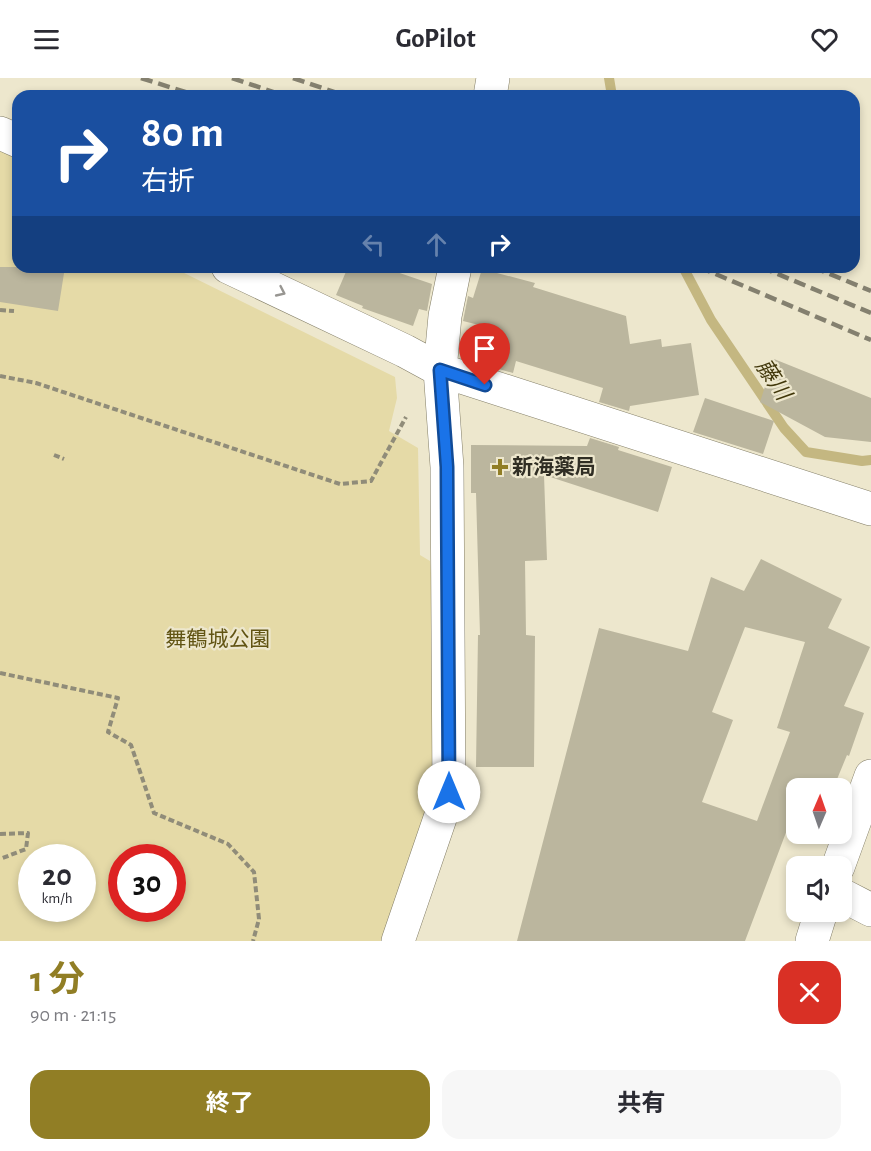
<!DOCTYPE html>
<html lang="ja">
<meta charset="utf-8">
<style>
body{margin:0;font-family:"Alegreya Sans","Noto Sans JP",sans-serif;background:#f7f7f7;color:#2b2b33;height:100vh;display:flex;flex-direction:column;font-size:22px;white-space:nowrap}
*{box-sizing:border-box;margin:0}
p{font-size:20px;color:#7c7c81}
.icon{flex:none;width:33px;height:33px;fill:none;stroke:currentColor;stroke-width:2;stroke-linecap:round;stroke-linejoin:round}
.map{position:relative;height:863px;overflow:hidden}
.drawer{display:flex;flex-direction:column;background:#fff;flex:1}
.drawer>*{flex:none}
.top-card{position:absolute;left:12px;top:12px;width:848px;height:183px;border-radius:18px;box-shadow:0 3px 9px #0003;background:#1a4fa0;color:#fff;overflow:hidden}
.needle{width:39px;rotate:2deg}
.fabs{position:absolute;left:786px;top:700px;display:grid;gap:12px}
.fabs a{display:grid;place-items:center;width:66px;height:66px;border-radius:12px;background:#fff;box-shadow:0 3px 9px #0003;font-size:30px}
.speed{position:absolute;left:18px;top:766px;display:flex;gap:12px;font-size:30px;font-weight:700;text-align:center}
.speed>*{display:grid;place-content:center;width:78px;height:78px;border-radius:50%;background:#fff;box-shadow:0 3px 9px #0003;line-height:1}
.speed small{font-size:15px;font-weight:400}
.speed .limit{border:9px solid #d22;background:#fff;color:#111}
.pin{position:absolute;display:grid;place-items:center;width:51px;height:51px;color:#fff;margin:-62px -26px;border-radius:50% 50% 50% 0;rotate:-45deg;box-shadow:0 0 6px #0007}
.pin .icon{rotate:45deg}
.me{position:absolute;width:66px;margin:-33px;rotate:0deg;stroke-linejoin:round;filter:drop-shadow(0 0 4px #0008)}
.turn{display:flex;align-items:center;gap:21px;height:126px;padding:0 30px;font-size:27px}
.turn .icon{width:78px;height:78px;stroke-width:2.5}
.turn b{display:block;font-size:42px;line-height:51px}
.lanes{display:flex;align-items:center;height:57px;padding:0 30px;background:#0003;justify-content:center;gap:30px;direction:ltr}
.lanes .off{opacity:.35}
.round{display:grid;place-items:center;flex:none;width:63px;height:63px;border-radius:18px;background:#f7f7f7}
.headline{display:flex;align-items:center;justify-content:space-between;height:102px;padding:0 30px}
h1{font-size:36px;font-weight:700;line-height:45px;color:#917e25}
.action{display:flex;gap:12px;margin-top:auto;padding:12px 30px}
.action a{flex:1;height:69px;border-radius:18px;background:#917e25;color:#fff;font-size:24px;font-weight:700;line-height:69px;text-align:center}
.action a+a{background:#f7f7f7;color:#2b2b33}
header{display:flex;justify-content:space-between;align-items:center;height:78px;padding:0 30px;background:#fff;font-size:27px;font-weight:700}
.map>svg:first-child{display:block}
.green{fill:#e5daa7;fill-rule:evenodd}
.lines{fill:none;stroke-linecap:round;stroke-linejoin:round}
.stream{stroke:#c4b781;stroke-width:10}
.building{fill:#bbb69e;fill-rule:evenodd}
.minor-casing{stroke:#827d66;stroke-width:34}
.path{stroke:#908c79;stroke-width:4;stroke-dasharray:6 3;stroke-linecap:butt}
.minor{stroke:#fff;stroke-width:33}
.rail{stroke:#84806f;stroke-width:4.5;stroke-dasharray:12 6;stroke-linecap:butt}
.oneway{stroke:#989692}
.route-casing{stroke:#114b97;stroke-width:15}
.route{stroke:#1a73e8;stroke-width:10}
.poi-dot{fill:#917e25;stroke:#ede7cd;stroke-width:2}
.labels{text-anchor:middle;stroke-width:4.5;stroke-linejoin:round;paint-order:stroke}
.poi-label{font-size:21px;font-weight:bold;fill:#302e24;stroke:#ede7cd;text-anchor:start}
.park-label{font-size:21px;fill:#615413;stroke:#ede7cd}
.water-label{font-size:22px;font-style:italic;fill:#41370a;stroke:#ede7cd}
</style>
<header><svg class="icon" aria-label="menu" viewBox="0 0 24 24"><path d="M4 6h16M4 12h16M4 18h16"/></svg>GoPilot<svg class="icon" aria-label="heart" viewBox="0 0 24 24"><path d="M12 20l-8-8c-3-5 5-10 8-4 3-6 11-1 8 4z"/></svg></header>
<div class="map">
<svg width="871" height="863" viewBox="0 0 871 863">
<rect width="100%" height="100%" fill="#ede7cd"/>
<path class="green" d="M0,73L18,81V189H172L395,299L397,320L389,353L418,370L420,477L430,483L449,714L398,863H0ZM32,780H82V831H32ZM122,780H172V831H122Z"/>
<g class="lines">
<path class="stream" d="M609,0L612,18
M683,189L711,242L784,350L806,374L862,383L871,382"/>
</g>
<path class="building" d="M0,189H65L58,233L0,224Z
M348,189H382L432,206L427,233L419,231L413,248L362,230L363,228L336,217Z
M482,191L535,205L533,209L626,238L630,266L661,261L662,269L691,265L699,317L630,328L629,333L599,324L603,310L516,283L513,295L485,287L495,251L463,243L468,218L473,220Z
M774,281L871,320V364L825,359L760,324Z
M705,320L774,343L763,376L693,354Z
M590,360L619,369L618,372L672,389L658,434L544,397L547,482L525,483L526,557L535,558L534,689H476L478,557H480L476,415H471V367L587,368Z
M761,481L842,521L828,550L870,569L844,628L864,635L849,678L847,677L833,711H796V728L745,863H517L599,550L688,573L711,499L744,513ZM745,549L805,564L777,650L790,654L757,743L702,724L733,642L712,634Z"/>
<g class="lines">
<g class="minor-casing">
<path id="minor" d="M490,18L493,0
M0,55L18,63
M228,189L405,273L440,292L871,431
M838,789L871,698
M842,817L871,832
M398,863L449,714L447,389L440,292L445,238L455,189
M812,863L821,834"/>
</g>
<path class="path" d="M0,232L14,233
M0,298L36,305L340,406L371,403L406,339
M54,377L64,381
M0,595L118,620L108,654L131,667L154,735L228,766L254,794L259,841L253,863
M0,756L28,755L26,771L0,781"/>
<use href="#minor" class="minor"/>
<path class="rail" d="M141,0L198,18
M232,0L285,18
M293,0L346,18
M699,189L871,262
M761,189L871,235
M813,189L871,213"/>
</g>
<defs><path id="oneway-chevron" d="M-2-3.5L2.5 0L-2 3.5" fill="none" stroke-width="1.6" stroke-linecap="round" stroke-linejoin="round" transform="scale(1.5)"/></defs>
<use class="oneway" href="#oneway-chevron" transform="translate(281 214) rotate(25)"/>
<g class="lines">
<g class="route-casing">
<path id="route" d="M449,714L447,389L440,292L485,307"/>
</g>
<use href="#route" class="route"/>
</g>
<path class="poi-dot" d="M497 380h6v6h6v6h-6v6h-6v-6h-6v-6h6z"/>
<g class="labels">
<g class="poi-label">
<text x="512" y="396">新海薬局</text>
</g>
<g class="park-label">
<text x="218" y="568">舞鶴城公園</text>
</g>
<g class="water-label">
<text transform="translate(774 301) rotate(56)" y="8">藤川</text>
</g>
</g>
</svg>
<div class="fabs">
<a><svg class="needle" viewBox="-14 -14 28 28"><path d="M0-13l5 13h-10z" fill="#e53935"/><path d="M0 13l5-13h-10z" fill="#7c7c81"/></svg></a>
<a><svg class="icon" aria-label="sound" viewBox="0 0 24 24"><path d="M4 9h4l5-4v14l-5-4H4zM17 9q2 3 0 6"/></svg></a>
</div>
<div class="speed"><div>20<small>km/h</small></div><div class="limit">30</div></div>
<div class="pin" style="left:485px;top:307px;background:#d93025"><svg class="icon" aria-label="arrive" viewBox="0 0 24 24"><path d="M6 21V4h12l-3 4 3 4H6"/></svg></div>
<svg class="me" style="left:449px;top:714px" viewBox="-20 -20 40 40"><circle r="19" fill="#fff"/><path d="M0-13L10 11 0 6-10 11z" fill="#1a73e8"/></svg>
<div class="top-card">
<div class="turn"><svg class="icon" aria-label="right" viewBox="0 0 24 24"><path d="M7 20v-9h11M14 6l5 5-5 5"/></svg><div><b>80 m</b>右折</div></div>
<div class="lanes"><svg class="icon off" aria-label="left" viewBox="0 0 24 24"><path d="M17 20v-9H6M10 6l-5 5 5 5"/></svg><svg class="icon off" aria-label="ahead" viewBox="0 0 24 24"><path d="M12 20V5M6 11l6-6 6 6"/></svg><svg class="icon" aria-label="right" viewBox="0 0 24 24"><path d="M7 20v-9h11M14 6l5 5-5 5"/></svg></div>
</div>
</div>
<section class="drawer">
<div class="headline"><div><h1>1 分</h1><p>90 m · 21:15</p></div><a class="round" style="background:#d93025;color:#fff"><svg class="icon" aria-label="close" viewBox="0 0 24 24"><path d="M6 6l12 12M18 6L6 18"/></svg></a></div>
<div class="action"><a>終了</a><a>共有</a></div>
</section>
